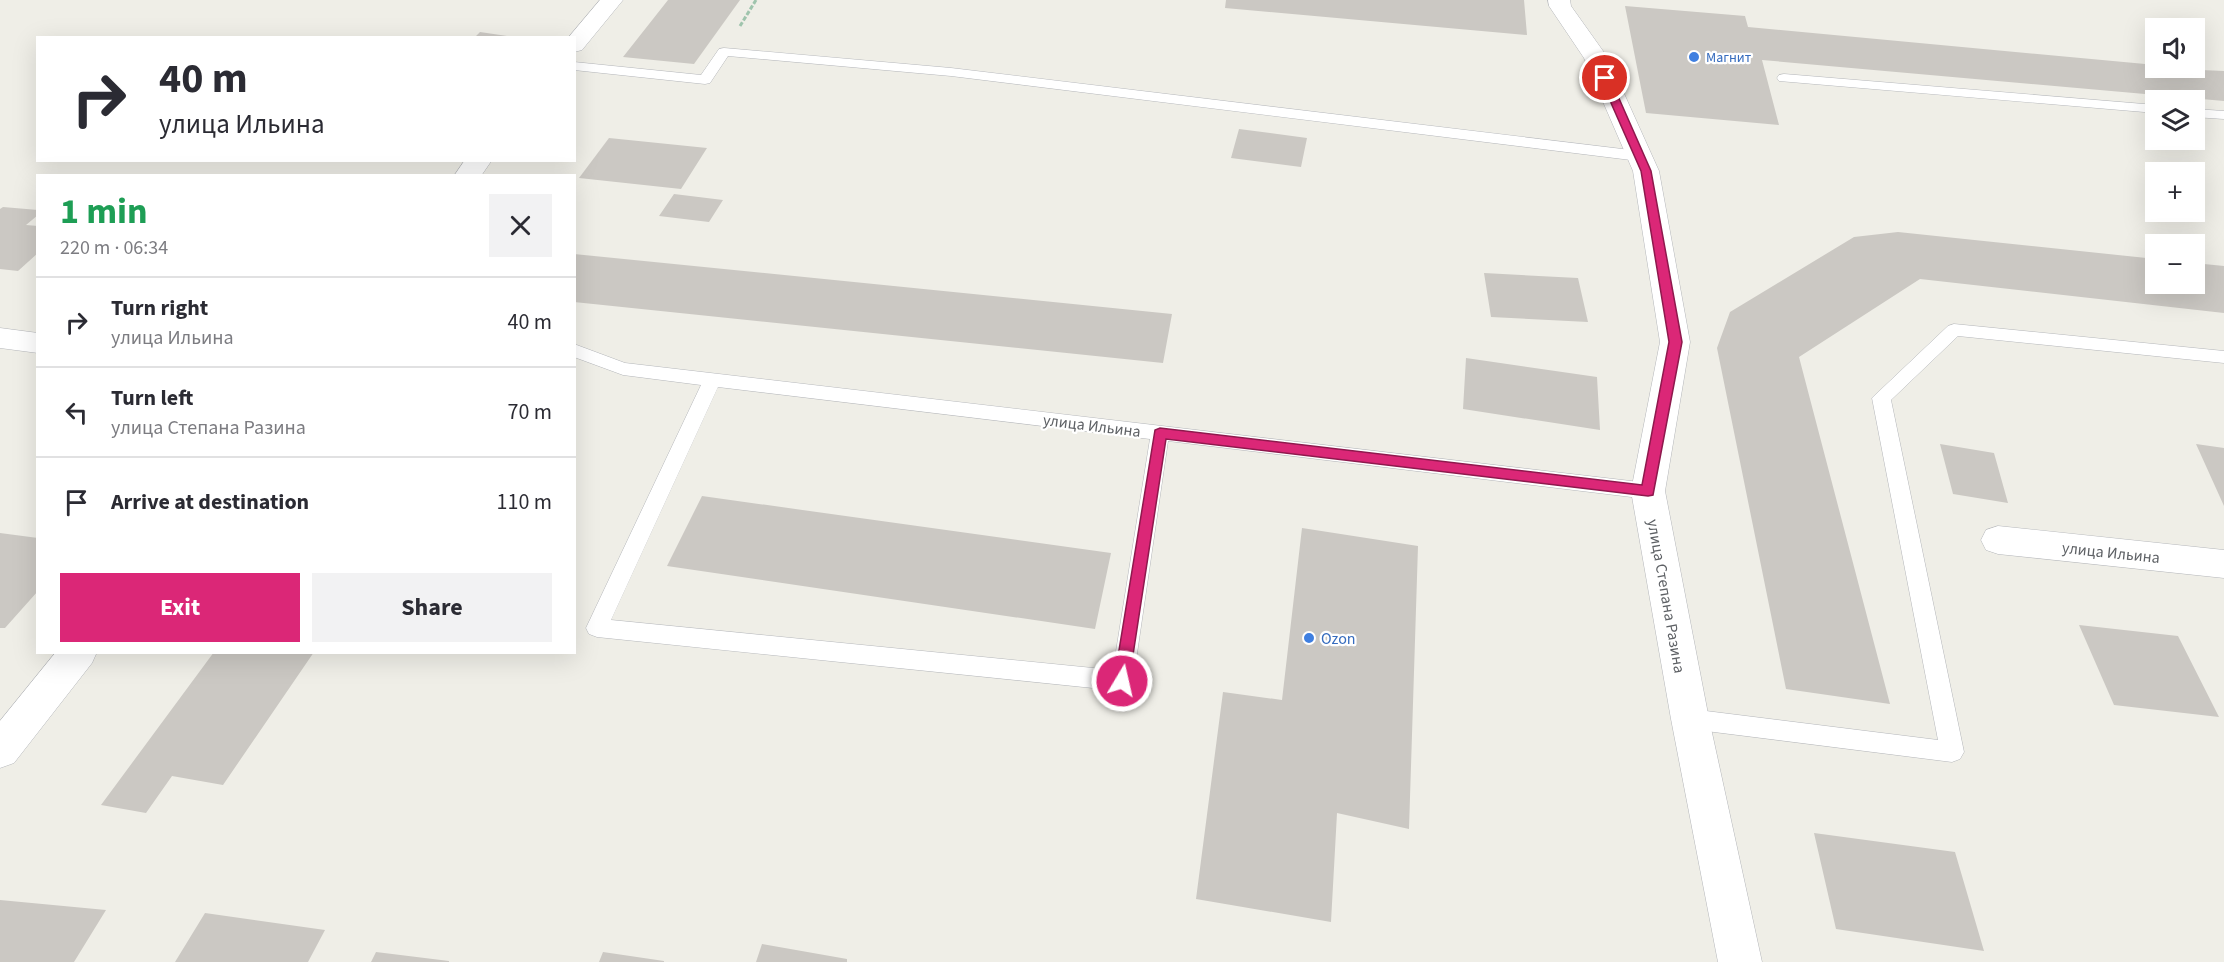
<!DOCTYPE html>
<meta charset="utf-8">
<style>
body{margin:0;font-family:"Source Sans 3",sans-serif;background:#f2f2f3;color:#2b2b33;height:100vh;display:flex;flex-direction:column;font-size:22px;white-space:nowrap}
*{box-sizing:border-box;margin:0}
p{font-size:20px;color:#7c7c81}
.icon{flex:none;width:33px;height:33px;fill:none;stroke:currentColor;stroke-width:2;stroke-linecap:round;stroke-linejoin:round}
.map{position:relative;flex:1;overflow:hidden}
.details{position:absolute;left:36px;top:174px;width:540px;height:480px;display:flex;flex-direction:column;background:#fff;border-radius:0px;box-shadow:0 6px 24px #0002}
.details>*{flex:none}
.guide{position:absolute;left:36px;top:36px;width:540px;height:126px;border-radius:0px;box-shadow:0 6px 24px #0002;background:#fff;color:#2b2b33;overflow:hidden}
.tools{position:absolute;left:2145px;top:18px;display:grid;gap:12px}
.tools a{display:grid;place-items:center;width:60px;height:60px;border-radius:0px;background:#fff;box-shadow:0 6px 24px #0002;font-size:30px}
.pin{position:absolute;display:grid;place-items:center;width:51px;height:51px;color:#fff;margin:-26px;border:3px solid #fff;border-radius:50%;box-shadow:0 2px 6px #0007}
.me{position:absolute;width:66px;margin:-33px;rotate:9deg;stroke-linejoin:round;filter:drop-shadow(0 0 4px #0008)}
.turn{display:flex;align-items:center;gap:21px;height:126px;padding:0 24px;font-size:27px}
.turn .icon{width:78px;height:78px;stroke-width:2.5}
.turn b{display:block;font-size:42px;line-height:51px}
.round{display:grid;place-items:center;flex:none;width:63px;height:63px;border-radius:0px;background:#f2f2f3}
.headline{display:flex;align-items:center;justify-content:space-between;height:102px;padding:0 24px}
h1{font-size:36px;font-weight:700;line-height:45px;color:#1e9e55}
.primary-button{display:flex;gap:12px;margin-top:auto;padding:12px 24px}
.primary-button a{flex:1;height:69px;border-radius:0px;background:#db2777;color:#fff;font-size:24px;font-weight:700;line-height:69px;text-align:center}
.primary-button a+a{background:#f2f2f3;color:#2b2b33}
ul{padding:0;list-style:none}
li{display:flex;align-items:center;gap:18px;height:90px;padding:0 24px;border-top:2px solid #e1e1e2}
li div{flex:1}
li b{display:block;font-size:22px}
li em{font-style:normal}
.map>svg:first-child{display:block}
.building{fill:#cbc8c3}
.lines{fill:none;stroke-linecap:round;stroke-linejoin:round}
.service-casing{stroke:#b4b6ba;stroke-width:1}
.minor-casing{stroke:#b4b6ba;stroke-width:1}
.path{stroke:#9fc4ad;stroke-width:3;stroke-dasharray:4.5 2;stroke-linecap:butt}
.service{fill:#fff;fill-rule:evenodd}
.minor{fill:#fff;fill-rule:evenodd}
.route{fill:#db2777;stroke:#8e194d;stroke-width:1.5}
.shop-dot{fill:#3f7fe0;stroke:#fff;stroke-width:2}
.labels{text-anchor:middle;stroke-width:4.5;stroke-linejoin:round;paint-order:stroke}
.far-shop-label{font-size:14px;fill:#366cbe;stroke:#fff;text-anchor:start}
.street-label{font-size:16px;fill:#5e6165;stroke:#fff}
.shop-label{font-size:16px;fill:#366cbe;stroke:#fff;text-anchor:start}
</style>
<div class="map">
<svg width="2224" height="962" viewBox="0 0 2224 962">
<rect width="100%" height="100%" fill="#efeee7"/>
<path class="building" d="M668,0H740L694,64L623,57Z
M1226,0H1524L1527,35L1225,8Z
M1625,6L1745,16L1748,27L2156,65V68L2224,71V101L1762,60L1779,125L1646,113Z
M480,32L507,36V38H474Z
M1239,129L1307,138L1301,167L1231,158Z
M609,138L707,148L681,189L579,178Z
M674,194L723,200L709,222L659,216Z
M3,207L38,210V215L26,225L38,226V253L18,271L0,269V209Z
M1898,232L2156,259V284H2194V263L2224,266V313L1920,279L1799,357L1890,704L1786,689L1717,348L1730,312L1854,237Z
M574,254L1172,314L1163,363L574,302Z
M1484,273L1578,278L1588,322L1491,317Z
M1466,358L1597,377L1600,430L1463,409Z
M1940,444L1994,453L2008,503L1953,494Z
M2196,444L2224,448V506Z
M702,496L1111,553L1095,629L667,566Z
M1302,528L1418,546L1409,829L1337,813L1331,922L1196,899L1223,692L1282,700Z
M0,533L38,538V591L5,628H0Z
M2079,625L2178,636L2219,717L2114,705Z
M214,652H314L223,785L172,776L146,813L101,805Z
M1814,833L1955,852L1984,951L1836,929Z
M0,900L106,910L74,962H0Z
M205,913L325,930L308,962H175Z
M762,944L847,959V962H756Z
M376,952L449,961V962H371Z
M603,952L664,961V962H599Z"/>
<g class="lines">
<g class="service-casing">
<path id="service" d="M724,48L951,68L1639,151L1647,156L1639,161L951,76L728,56L710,83L705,84L574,70V62L701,75L719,49Z
M1784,74L2156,105V113L1779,81L1777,78L1779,75Z
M2194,109L2224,111V119L2194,117Z
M1954,324L2224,351V363L1958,336L1891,400L1964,752L1960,759L1952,762L1690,729L1682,726L1679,719L1682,712L1690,709L1938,740L1872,398L1948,326Z
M574,344L625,363L1648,483L1655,486L1658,491L1655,496L1648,499L1168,441L1133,681L1130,688L1122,691L597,637L589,634L586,628L701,385L623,375L574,357ZM718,387L1150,439L1113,670L611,620Z"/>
</g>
<g class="minor-casing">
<path id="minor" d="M600,0H623L582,50L574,52V38H568Z
M1548,0H1570L1571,6L1608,58L1659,171L1690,342L1665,491L1709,719L1762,962H1718L1671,719L1631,491L1660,342L1633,171L1584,58L1549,6Z
M465,160H492L481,176H454Z
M0,328L38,333V353L0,348Z
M1998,526L2224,550V578L1998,554L1986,550L1981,540L1986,530Z
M56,652H97L92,663L14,763L0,768V721Z"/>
</g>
<path class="path" d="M740,26L756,0"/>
<use href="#service" class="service"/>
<use href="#minor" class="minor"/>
</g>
<path class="route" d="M1605,75L1610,78L1651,171L1682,342L1653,495L1648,496L1166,439L1129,681L1127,686L1122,688L1116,686L1114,681L1155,430L1160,428L1642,485L1669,342L1641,171L1600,78Z"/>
<g class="shop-dot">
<circle cx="1694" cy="57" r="6"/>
<circle cx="1309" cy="638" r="6"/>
</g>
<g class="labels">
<g class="far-shop-label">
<text x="1706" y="62">Магнит</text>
</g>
<g class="street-label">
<text transform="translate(1092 425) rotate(7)" y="6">улица Ильина</text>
<text transform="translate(2111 552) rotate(6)" y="6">улица Ильина</text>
<text transform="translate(1667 596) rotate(80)" y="6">улица Степана Разина</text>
</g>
<g class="shop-label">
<text x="1321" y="644">Ozon</text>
</g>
</g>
</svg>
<div class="tools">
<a><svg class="icon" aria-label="sound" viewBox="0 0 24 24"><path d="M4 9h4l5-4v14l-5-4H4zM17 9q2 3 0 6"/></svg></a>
<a><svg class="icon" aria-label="layers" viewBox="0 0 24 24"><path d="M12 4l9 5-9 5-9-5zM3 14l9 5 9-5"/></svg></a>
<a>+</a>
<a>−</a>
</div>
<div class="pin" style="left:1605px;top:78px;background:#d93025"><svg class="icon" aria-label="arrive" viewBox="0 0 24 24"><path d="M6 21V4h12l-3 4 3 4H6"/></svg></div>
<svg class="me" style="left:1122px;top:681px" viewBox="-20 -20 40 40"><circle r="17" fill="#db2777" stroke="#fff" stroke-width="3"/><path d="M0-11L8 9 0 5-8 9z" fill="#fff"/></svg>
<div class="guide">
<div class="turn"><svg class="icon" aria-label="right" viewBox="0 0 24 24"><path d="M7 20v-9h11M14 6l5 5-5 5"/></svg><div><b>40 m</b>улица Ильина</div></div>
</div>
<section class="details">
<div class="headline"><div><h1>1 min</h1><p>220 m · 06:34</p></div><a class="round"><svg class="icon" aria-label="close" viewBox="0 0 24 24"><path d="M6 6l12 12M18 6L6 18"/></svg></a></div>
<ul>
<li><svg class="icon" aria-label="right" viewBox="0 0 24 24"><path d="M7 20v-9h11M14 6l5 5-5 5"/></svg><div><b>Turn right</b><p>улица Ильина</p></div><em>40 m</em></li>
<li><svg class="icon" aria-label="left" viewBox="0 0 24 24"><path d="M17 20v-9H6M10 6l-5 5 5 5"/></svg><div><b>Turn left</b><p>улица Степана Разина</p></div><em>70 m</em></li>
<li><svg class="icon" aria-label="arrive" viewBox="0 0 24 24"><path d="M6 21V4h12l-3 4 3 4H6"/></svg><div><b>Arrive at destination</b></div><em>110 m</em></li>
</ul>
<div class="primary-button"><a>Exit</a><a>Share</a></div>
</section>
</div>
